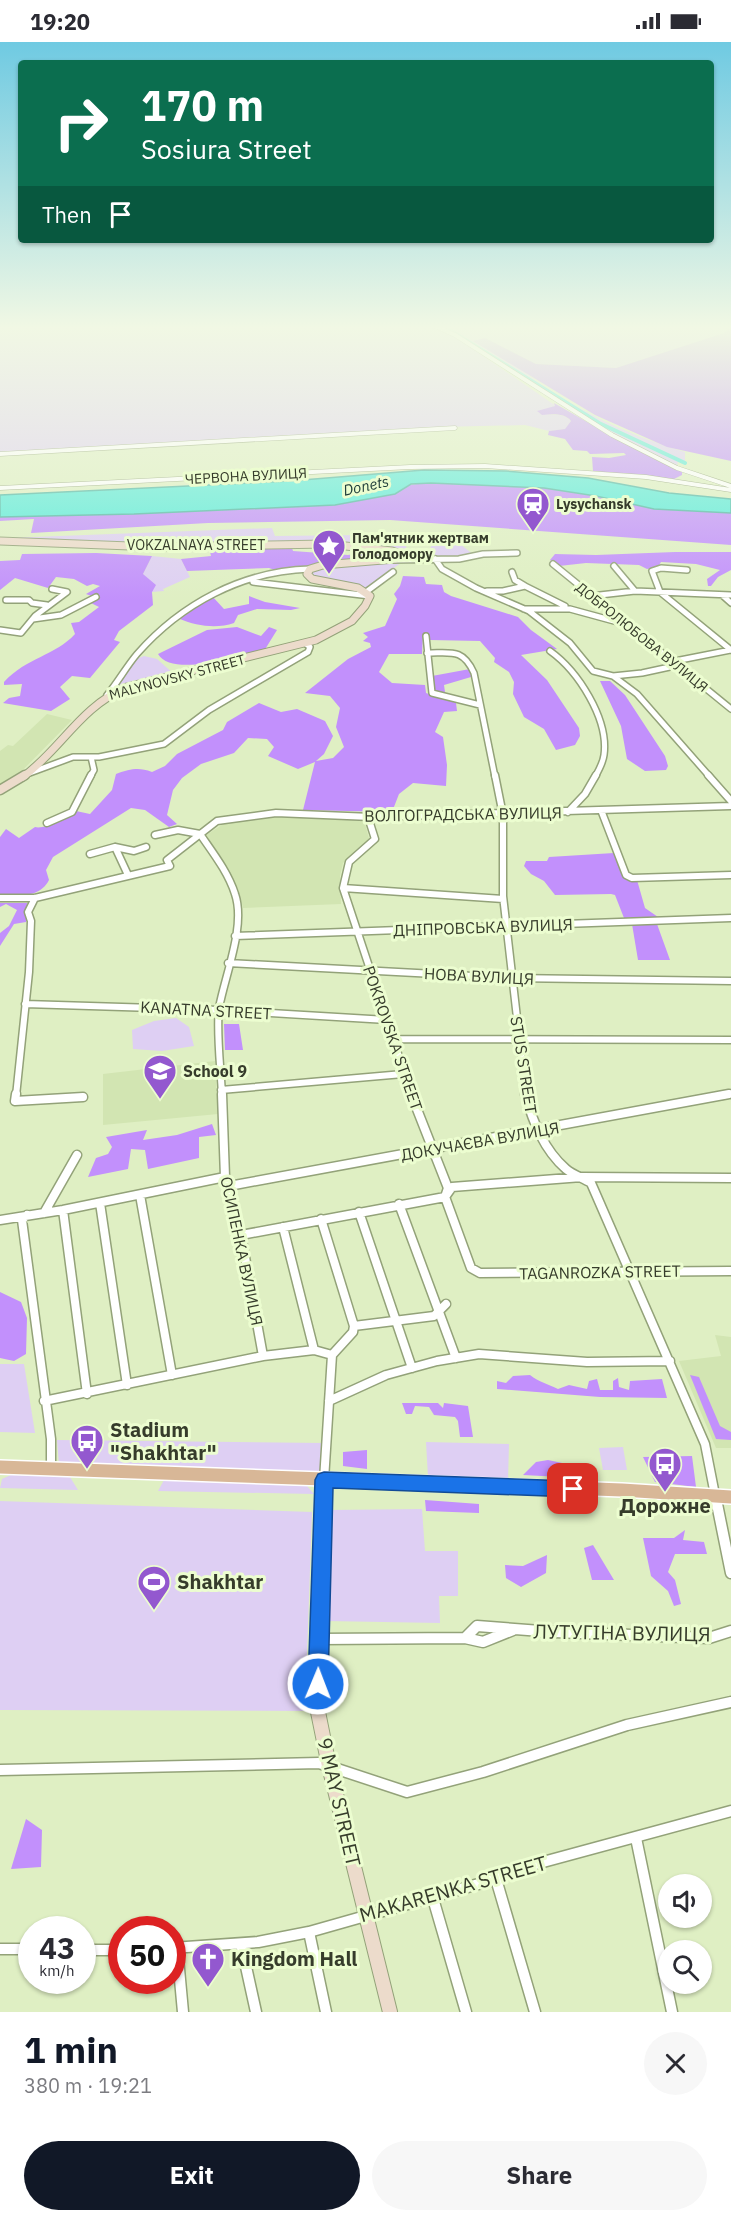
<!DOCTYPE html>
<meta charset="utf-8">
<style>
body{margin:0;font-family:"IBM Plex Sans",sans-serif;background:#f7f7f7;color:#2b2b33;height:100vh;display:flex;flex-direction:column;font-size:22px;white-space:nowrap}
*{box-sizing:border-box;margin:0}
p{font-size:20px;color:#7c7c81}
.icon{flex:none;width:33px;height:33px;fill:none;stroke:currentColor;stroke-width:2;stroke-linecap:round;stroke-linejoin:round}
.map{position:relative;height:1970px;overflow:hidden}
.panel{display:flex;flex-direction:column;background:#fff;flex:1}
.panel>*{flex:none}
.guide{position:absolute;left:18px;top:18px;width:696px;height:183px;border-radius:6px;box-shadow:0 2px 4px #0004;background:#0b6e4f;color:#fff;overflow:hidden}
.buttons{position:absolute;left:658px;top:1832px;display:grid;gap:12px}
.buttons a{display:grid;place-items:center;width:54px;height:54px;border-radius:50%;background:#fff;box-shadow:0 2px 4px #0004;font-size:30px}
.speed{position:absolute;left:18px;top:1874px;display:flex;gap:12px;font-size:30px;font-weight:700;text-align:center}
.speed>*{display:grid;place-content:center;width:78px;height:78px;border-radius:50%;background:#fff;box-shadow:0 2px 4px #0004;line-height:1}
.speed small{font-size:15px;font-weight:400}
.speed .limit{border:9px solid #d22;background:#fff;color:#111}
.pin{position:absolute;display:grid;place-items:center;width:51px;height:51px;color:#fff;margin:-26px;border-radius:12px;box-shadow:0 3px 9px #0006}
.me{position:absolute;width:66px;margin:-33px;rotate:1deg;stroke-linejoin:round;filter:drop-shadow(0 0 4px #0008)}
.turn{display:flex;align-items:center;gap:21px;height:126px;padding:0 24px;font-size:27px}
.turn .icon{width:78px;height:78px;stroke-width:2.5}
.turn b{display:block;font-size:42px;line-height:51px}
.then{display:flex;align-items:center;height:57px;padding:0 24px;background:#0003;gap:12px;font-size:22px}
.round{display:grid;place-items:center;flex:none;width:63px;height:63px;border-radius:32px;background:#f7f7f7}
.headline{display:flex;align-items:center;justify-content:space-between;height:102px;padding:0 24px}
h1{font-size:36px;font-weight:700;line-height:45px;color:#111827}
.action{display:flex;gap:12px;margin-top:auto;padding:12px 24px}
.action a{flex:1;height:69px;border-radius:36px;background:#111827;color:#fff;font-size:24px;font-weight:700;line-height:69px;text-align:center}
.action a+a{background:#f7f7f7;color:#2b2b33}
.status{display:flex;justify-content:space-between;align-items:center;height:42px;padding:0 30px;background:#fff;direction:ltr}
.status svg{height:16px;fill:currentColor}
.map>svg:first-child{display:block}
.built{fill:#d2e5b2}
.green{fill:#decff3}
.forest{fill:#c290fc}
.water{fill:#5aebda;stroke:#4fb6a6;stroke-width:1.5}
.lines{fill:none;stroke-linecap:round;stroke-linejoin:round}
.canal{stroke:#5aebda;stroke-width:4}
.minor-far4-casing{stroke:#93a279;stroke-width:5}
.minor-far3-casing{stroke:#93a279;stroke-width:8}
.minor-far2-casing{stroke:#93a279;stroke-width:9}
.minor-far1-casing{stroke:#93a279;stroke-width:11}
.minor-casing{stroke:#93a279;stroke-width:13}
.secondary-far3-casing{stroke:#93a279;stroke-width:9}
.secondary-far2-casing{stroke:#93a279;stroke-width:11}
.secondary-far1-casing{stroke:#93a279;stroke-width:14}
.secondary-casing{stroke:#93a279;stroke-width:16}
.primary-casing{stroke:#fff;stroke-width:16}
.minor-far4{stroke:#fff;stroke-width:4}
.minor-far3{stroke:#fff;stroke-width:5}
.minor-far2{stroke:#fff;stroke-width:6}
.minor-far1{stroke:#fff;stroke-width:8}
.minor{stroke:#fff;stroke-width:10}
.secondary-far3{stroke:#ecdbcb;stroke-width:7}
.secondary-far2{stroke:#ecdbcb;stroke-width:8}
.secondary-far1{stroke:#ecdbcb;stroke-width:10}
.secondary{stroke:#ecdbcb;stroke-width:14}
.primary{stroke:#d8b797;stroke-width:13}
.route{fill:#1a73e8;stroke:#114b97;stroke-width:1.5}
.labels{text-anchor:middle;stroke-width:6;stroke-linejoin:round;paint-order:stroke}
.far-street-label{font-size:14px;fill:#363c2b;stroke:#ecfdd0}
.far-poi-label{font-size:14px;font-weight:bold;fill:#363c2b;stroke:#ecfdd0;text-anchor:start}
.far-water-label{font-size:15px;font-style:italic;fill:#213f3b;stroke:#ecfdd0}
.street-label{font-size:16px;fill:#363c2b;stroke:#ecfdd0}
.poi-label{font-size:16px;font-weight:bold;fill:#363c2b;stroke:#ecfdd0;text-anchor:start}
.near-poi-label{font-size:20px;font-weight:bold;fill:#363c2b;stroke:#ecfdd0;text-anchor:start}
.near-street-label{font-size:20px;fill:#363c2b;stroke:#ecfdd0}
</style>
<div class="status"><b>19:20</b><svg viewBox="0 0 49 12"><path d="M0 12V9h3v3zM5 12V6h3v6zM10 12V3h3v9zM15 12V0h3v12zM26 1h20v11H26zM47 4h2v5h-2z"/></svg></div>
<div class="map">
<svg width="731" height="1970" viewBox="0 0 731 1970">
<rect width="100%" height="100%" fill="#dfefc3"/>
<path class="built" d="M47,672L72,678L17,734L0,743V709L8,703L13,704Z
M271,774L364,778L370,800L356,808L343,821L340,834L341,862L243,866L238,847L227,825L205,794L223,782Z
M215,1019L218,1072L103,1083V1032Z
M715,1293L731,1295V1406H716L679,1319L721,1314Z"/>
<path class="green" d="M0,284H433L454,294L556,364L538,370C548,375 562,369 571,379L565,387L549,389L525,383L441,385L0,410Z
M439,284H731L724,291L616,326L536,322L485,296C499,308 513,321 527,332C573,367 630,394 685,410V420L678,419L677,424L599,385L503,321Z
M272,486L275,494L362,493L403,497L407,507L155,503L7,496Z
M448,502H460L474,513L430,515L429,508L432,503Z
M152,514L181,517L190,535L163,547L164,549L152,550L148,537L143,532Z
M402,520L364,548L316,536L310,531L316,526Z
M144,614L157,617L174,632L114,647L131,619Z
M176,976L189,985L194,1004L162,1009L133,1007L132,988L154,979Z
M0,1322H24L35,1391L0,1390Z
M57,1398L324,1401L322,1431L59,1423Z
M426,1400L509,1402L508,1439L428,1435Z
M623,1405L627,1428H603L599,1406Z
M13,1432L70,1435L78,1448L0,1446L2,1437Z
M164,1438L307,1444L314,1452L158,1449Z
M0,1459L312,1470L305,1669L0,1668Z
M422,1467L425,1509H458V1554H439L440,1581L326,1579L329,1468Z"/>
<path class="forest" d="M731,284V419L667,405L595,373L473,299L485,296L536,322L616,326L724,291Z
M554,361L610,393L682,430V433L674,437L593,429L592,415L609,416L626,413L624,411L590,412L587,409L573,408L565,397L548,393L549,389L565,387L571,379C565,371 552,372 542,373L537,369L555,364Z
M426,441L479,442L544,446L596,454L654,467L731,471V503L390,478L208,481L31,491L34,477L0,479V475L13,474L134,472L335,463L395,452L408,443Z
M291,503L293,509L348,513L374,509L383,513L400,514L275,528L269,526L187,529L181,517L211,514L209,505Z
M675,510H731V528L718,535L711,544H708L707,537L720,528L696,522L661,520L658,525L647,527L639,523L586,521L559,524L550,518L555,512L596,513Z
M96,511L152,514L143,532L156,543L152,550L153,563L119,589L114,598L120,600L90,636L72,634L60,645L70,657L51,669L3,661L9,656L20,654L22,642L4,643V640C27,615 55,614 75,592L71,581L79,580L99,565L89,560L97,556L86,552L100,544L93,542L87,544L74,537L56,535L48,546L15,536L0,548V519L20,518L22,512Z
M403,534L424,535L426,542L442,543L444,550L451,554L518,575L531,588L557,607L521,613L547,638L579,686L580,694L575,703L556,708L544,687L524,675L513,652L514,640L509,630L494,620L495,616L480,599L430,598L428,592H423L422,612H389L379,630L392,641L425,643L426,651L456,661L457,669L444,670L435,690L443,695L447,723L446,744L413,741L399,752L392,770L303,768L315,720L298,727L268,714L274,705L267,697L248,696L234,711L201,722L182,736L173,748L167,773L177,782L169,785L145,768L131,766L53,815L46,828L49,838C39,857 18,853 0,853V795L6,787L19,796L35,785C44,788 68,775 76,769L90,772L112,748L116,732C131,727 138,725 152,730L165,724L177,712L223,688L227,680L259,661L281,670L297,667L325,679L333,694L324,712L316,719L333,716L344,705L336,685L340,666L330,654L305,651L348,617L371,605L370,601L363,599L368,595L363,591L385,584L397,557L394,552L400,544Z
M212,554L224,567L249,562V554L265,560L300,566L291,568L257,567L238,573L234,581C217,587 196,584 180,577Z
M237,585L261,594L269,585L277,588L264,609C241,613 172,636 158,612L207,588Z
M470,627L471,635L444,643L445,650H434L432,634Z
M600,639H610L625,653L665,714L668,724L666,728L645,729L627,717L621,684Z
M614,811L623,833L637,838L645,866L658,875L624,876L615,853L611,852L555,853L544,839L531,832L524,824L526,819H547L549,815Z
M0,861H27L26,880L14,882L0,904V891L9,884L17,868L6,862L0,865Z
M632,882H657L670,918H638Z
M224,982H239L243,1008H225Z
M212,1082L216,1093L199,1095V1116L148,1127L145,1108L131,1107L128,1127L88,1135L96,1116L108,1112L112,1105L106,1095L147,1088L143,1098L177,1093Z
M0,1250L21,1260L27,1276L26,1312L14,1319L0,1316Z
M530,1333C539,1340 548,1342 558,1347L569,1343L587,1347L589,1339L597,1337L600,1348H613V1339L618,1336L619,1345L629,1348L630,1339L662,1337L667,1356L600,1355L497,1347V1339L506,1341L513,1334Z
M690,1333L699,1335L720,1384L731,1390V1398L716,1397Z
M402,1361H438L443,1366L444,1361L468,1364L473,1395H460L458,1379L455,1375L434,1373L429,1365L415,1364L412,1372H406Z
M367,1408V1427L343,1424V1410Z
M692,1414L696,1445L655,1440L643,1415Z
M548,1418L567,1422L580,1436L523,1433L536,1420Z
M425,1458L479,1462V1471L426,1469Z
M685,1488L683,1498L704,1500L707,1512H675L668,1530L675,1538L681,1562L674,1564L668,1549L651,1534L643,1496H674Z
M593,1503L614,1538H592L584,1506Z
M547,1513L546,1531L521,1545L506,1536L505,1523L523,1524Z
M26,1777L42,1788L41,1825L11,1827Z"/>
<path class="water" d="M424,428L506,429L588,436L669,451L731,457V471L654,467L596,454L544,446L431,441L411,442L395,452L335,463L134,472L0,475V453L290,439Z"/>
<g class="lines">
<path class="canal" d="M443,284L599,381L685,421"/>
<g class="minor-far4-casing">
<path id="minor-far4" d="M435,284L455,293L612,393L677,426L731,444
M0,412L455,386
M0,446L410,425L485,424L646,435L731,448"/>
</g>
<g class="minor-far3-casing">
<path id="minor-far3" d="M435,517L442,527L476,546L529,569L570,601L593,629L613,634L637,652L710,735
M392,518L459,517L483,512L517,511
M553,522L731,667
M614,524L635,549
M687,528L661,526L652,529L660,550L731,608
M253,540L370,554
M525,544L565,564
M487,549H503L525,544L515,538L512,530
M366,550L393,530
M722,553L731,561
M591,554L635,549L731,553
M6,558H29L32,561L47,563
M524,567H570L625,582
M33,577L61,573L96,555
M0,588L21,591L35,574L67,550L52,547
M426,594L432,651L480,663
M550,609C578,629 609,677 604,713C603,721 599,728 595,735
M427,611C451,611 463,606 474,631L495,735
M675,619L731,608
M613,634L642,631L679,623
M107,653C118,640 126,625 137,612C181,562 242,529 310,527
M27,732L73,715H99L164,702L209,668L308,610L310,605L306,602
M90,735L94,728L91,715"/>
</g>
<g class="minor-far2-casing">
<path id="minor-far2" d="M495,733L503,773V854L526,1054
M708,733L731,759
M601,768L626,833L632,836L731,833
M568,770L585,752L596,733
M368,775L375,797L349,820L343,846L412,1054
M47,781L72,770L91,733
M200,792C213,811 228,830 235,852C246,884 225,933 219,966C216,990 221,1028 222,1054
M155,793L178,788L200,792
M115,805L128,833
M90,812L115,805L134,809L146,805
M343,846L503,857
M0,856H35L170,824L167,818L217,779L276,771L371,775L731,764
M235,894L731,876
M228,921L511,936L731,939
M25,962L219,968L387,978
M393,997L731,998
M221,1048L403,1032
M16,1054L29,930L31,879L28,870L35,856
M721,1054L731,1052"/>
</g>
<g class="minor-far1-casing">
<path id="minor-far1" d="M16,1052L15,1059L83,1055
M222,1052L225,1135L241,1193L263,1314
M411,1052L448,1146L445,1155L471,1226L480,1231L731,1229
M525,1052C533,1080 544,1108 566,1127C573,1133 583,1136 591,1141L705,1402L716,1458
M229,1144L729,1052
M140,1153L172,1333
M100,1161L127,1343
M399,1162L456,1316
M63,1168L87,1352
M359,1170L412,1326
M44,1171L77,1113
M27,1173L22,1178L51,1397V1427
M321,1177L354,1284
M0,1178L63,1168L225,1135
M283,1185L314,1308
M241,1193L445,1155L452,1145L582,1135L731,1136
M44,1359L263,1314L314,1308L332,1313
M329,1359L386,1333L437,1319L479,1312L587,1320L670,1319
M324,1438L332,1313L353,1290L354,1284L434,1274L446,1262"/>
</g>
<g class="minor-casing">
<path id="minor" d="M716,1457L731,1531
M465,1596L483,1600L513,1588
M319,1597L465,1596L477,1584L554,1590L709,1596L731,1589
M0,1728L319,1721L407,1750L483,1730L627,1683L731,1660
M636,1796L672,1970
M496,1837L535,1970
M432,1853L466,1970
M309,1890L326,1970
M241,1902L256,1970
M177,1905L183,1970
M172,1906L258,1900L309,1890L496,1837L532,1823L731,1769
M0,1907H32
M82,1908H122"/>
</g>
<g class="secondary-far3-casing">
<path id="secondary-far3" d="M0,499L156,505L327,502L392,509L403,513L395,517L323,523L310,527L307,532L312,537L358,546L370,554L365,564L352,579L316,598L127,645C80,665 62,706 23,735"/>
</g>
<g class="secondary-far2-casing">
<path id="secondary-far2" d="M0,748L25,733"/>
</g>
<g class="secondary-far1-casing">
<path id="secondary-far1" d="M323,1458L324,1438"/>
</g>
<g class="secondary-casing">
<path id="secondary" d="M323,1457L317,1665L329,1724L390,1970"/>
</g>
<g class="primary-casing">
<path id="primary" d="M0,1425L622,1448L731,1455"/>
</g>
<use href="#minor-far4" class="minor-far4"/>
<use href="#minor-far3" class="minor-far3"/>
<use href="#minor-far2" class="minor-far2"/>
<use href="#minor-far1" class="minor-far1"/>
<use href="#minor" class="minor"/>
<use href="#secondary-far3" class="secondary-far3"/>
<use href="#secondary-far2" class="secondary-far2"/>
<use href="#secondary-far1" class="secondary-far1"/>
<use href="#secondary" class="secondary"/>
<use href="#primary" class="primary"/>
</g>
<linearGradient id="sky" x2="0" y2="1"><stop stop-color="#6fcae2"/><stop offset="0.51" stop-color="#f1f8e4"/><stop offset="1" stop-color="#f1f8e4" stop-opacity="0"/></linearGradient>
<rect width="731" height="559" fill="url(#sky)"/>
<path class="route" d="M324,1430L573,1439L579,1441L582,1447L579,1452L573,1455L333,1446L328,1642L325,1649L318,1652L311,1649L308,1642L315,1438L318,1432Z"/>
<defs>
<g id="station-pin" transform="scale(1.725)"><path d="M0 17L-7.5 6A9.5 9.5 0 1 1 7.5 6Z" fill="#9358cf" stroke="#ecfdd0"/><path d="M-3-6H3Q5-6 5-4V2Q5 4 3 4L4.5 6H3L1.5 4h-3L-3 6H-4.5L-3 4Q-5 4-5 2V-4Q-5-6-3-6ZM-3.5-4v3h7v-3ZM-3.5 1v1.5H-2V1ZM2 1v1.5H3.5V1Z" fill="#fff"/></g>
<g id="sight-pin" transform="scale(1.725)"><path d="M0 17L-7.5 6A9.5 9.5 0 1 1 7.5 6Z" fill="#9358cf" stroke="#ecfdd0"/><path d="M0-6L1.8-2.2L6-1.7L2.9 1.2L3.7 5.4L0 3.3L-3.7 5.4L-2.9 1.2L-6-1.7L-1.8-2.2Z" fill="#fff"/></g>
<g id="school-pin" transform="scale(1.725)"><path d="M0 17L-7.5 6A9.5 9.5 0 1 1 7.5 6Z" fill="#9358cf" stroke="#ecfdd0"/><path d="M0-5L7-2L0 1L-7-2ZM-4 1L0 2.5L4 1V4Q0 6-4 4Z" fill="#fff"/></g>
<g id="bus-pin" transform="scale(1.725)"><path d="M0 17L-7.5 6A9.5 9.5 0 1 1 7.5 6Z" fill="#9358cf" stroke="#ecfdd0"/><path d="M-5-6H5V4H4V6H2V4H-2V6H-4V4H-5ZM-3.5-4V0h7V-4ZM-3.5 1.2v1.5H-2V1.2ZM2 1.2v1.5H3.5V1.2Z" fill="#fff"/></g>
<g id="stadium-pin" transform="scale(1.725)"><path d="M0 17L-7.5 6A9.5 9.5 0 1 1 7.5 6Z" fill="#9358cf" stroke="#ecfdd0"/><path d="M0-5a6.5 5 0 1 0 0 10a6.5 5 0 1 0 0-10ZM-3.5-1.8h7v3.6h-7Z" fill="#fff"/></g>
<g id="church-pin" transform="scale(1.725)"><path d="M0 17L-7.5 6A9.5 9.5 0 1 1 7.5 6Z" fill="#9358cf" stroke="#ecfdd0"/><path d="M-1.2-6h2.4v3.5h3.3v2.4h-3.3V6h-2.4V-.1h-3.3v-2.4h3.3Z" fill="#fff"/></g>
</defs>
<g fill-rule="evenodd">
<use href="#station-pin" x="533" y="462"/>
<use href="#sight-pin" x="329" y="504"/>
<use href="#school-pin" x="160" y="1029"/>
<use href="#bus-pin" x="87" y="1399"/>
<use href="#bus-pin" x="665" y="1422"/>
<use href="#stadium-pin" x="154" y="1540"/>
<use href="#church-pin" x="208" y="1917"/>
</g>
<g class="labels">
<g class="far-street-label">
<text transform="translate(246 434) rotate(-3)" y="5">ЧЕРВОНА ВУЛИЦЯ</text>
<text x="196" y="508">VOKZALNAYA STREET</text>
<text transform="translate(642 595) rotate(39)" y="5">ДОБРОЛЮБОВА ВУЛИЦЯ</text>
<text transform="translate(177 635) rotate(-15)" y="5">MALYNOVSKY STREET</text>
</g>
<g class="far-poi-label">
<text x="556" y="467">Lysychansk</text>
<text x="352" y="501">Пам'ятник жертвам<tspan x="352" dy="16">Голодомору</tspan></text>
</g>
<g class="far-water-label">
<text transform="translate(366 444) rotate(-12)" y="5">Donets</text>
</g>
<g class="street-label">
<text transform="translate(463 772) rotate(-1)" y="6">ВОЛГОГРАДСЬКА ВУЛИЦЯ</text>
<text transform="translate(483 885) rotate(-2)" y="6">ДНІПРОВСЬКА ВУЛИЦЯ</text>
<text transform="translate(479 934) rotate(3)" y="6">НОВА ВУЛИЦЯ</text>
<text transform="translate(206 968) rotate(3)" y="6">KANATNA STREET</text>
<text transform="translate(393 996) rotate(71)" y="6">POKROVSKA STREET</text>
<text transform="translate(524 1023) rotate(81)" y="6">STUS STREET</text>
<text transform="translate(480 1099) rotate(-10)" y="6">ДОКУЧАЄВА ВУЛИЦЯ</text>
<text transform="translate(242 1209) rotate(78)" y="6">ОСИПЕНКА ВУЛИЦЯ</text>
<text transform="translate(600 1230) rotate(-1)" y="6">TAGANROZKA STREET</text>
</g>
<g class="poi-label">
<text x="183" y="1035">School 9</text>
</g>
<g class="near-poi-label">
<text x="110" y="1395">Stadium<tspan x="110" dy="23">"Shakhtar"</tspan></text>
<text x="665" y="1471" text-anchor="middle">Дорожне</text>
<text x="177" y="1547">Shakhtar</text>
<text x="231" y="1924">Kingdom Hall</text>
</g>
<g class="near-street-label">
<text transform="translate(622 1591) rotate(1)" y="7">ЛУТУГІНА ВУЛИЦЯ</text>
<text transform="translate(339 1760) rotate(77)" y="7">9 MAY STREET</text>
<text transform="translate(453 1847) rotate(-16)" y="7">MAKARENKA STREET</text>
</g>
</g>
</svg>
<div class="buttons">
<a><svg class="icon" aria-label="sound" viewBox="0 0 24 24"><path d="M4 9h4l5-4v14l-5-4H4zM17 9q2 3 0 6"/></svg></a>
<a><svg class="icon" aria-label="search" viewBox="0 0 24 24"><circle cx="10" cy="10" r="6"/><path d="M15 15l6 6"/></svg></a>
</div>
<div class="speed"><div>43<small>km/h</small></div><div class="limit">50</div></div>
<div class="pin" style="left:573px;top:1447px;background:#d93025"><svg class="icon" aria-label="arrive" viewBox="0 0 24 24"><path d="M6 21V4h12l-3 4 3 4H6"/></svg></div>
<svg class="me" style="left:318px;top:1642px" viewBox="-20 -20 40 40"><circle r="17" fill="#1a73e8" stroke="#fff" stroke-width="3"/><path d="M0-11L8 9 0 5-8 9z" fill="#fff"/></svg>
<div class="guide">
<div class="turn"><svg class="icon" aria-label="right" viewBox="0 0 24 24"><path d="M7 20v-9h11M14 6l5 5-5 5"/></svg><div><b>170 m</b>Sosiura Street</div></div>
<div class="then">Then<svg class="icon" aria-label="arrive" viewBox="0 0 24 24"><path d="M6 21V4h12l-3 4 3 4H6"/></svg></div>
</div>
</div>
<section class="panel">
<div class="headline"><div><h1>1 min</h1><p>380 m · 19:21</p></div><a class="round"><svg class="icon" aria-label="close" viewBox="0 0 24 24"><path d="M6 6l12 12M18 6L6 18"/></svg></a></div>
<div class="action"><a>Exit</a><a>Share</a></div>
</section>
